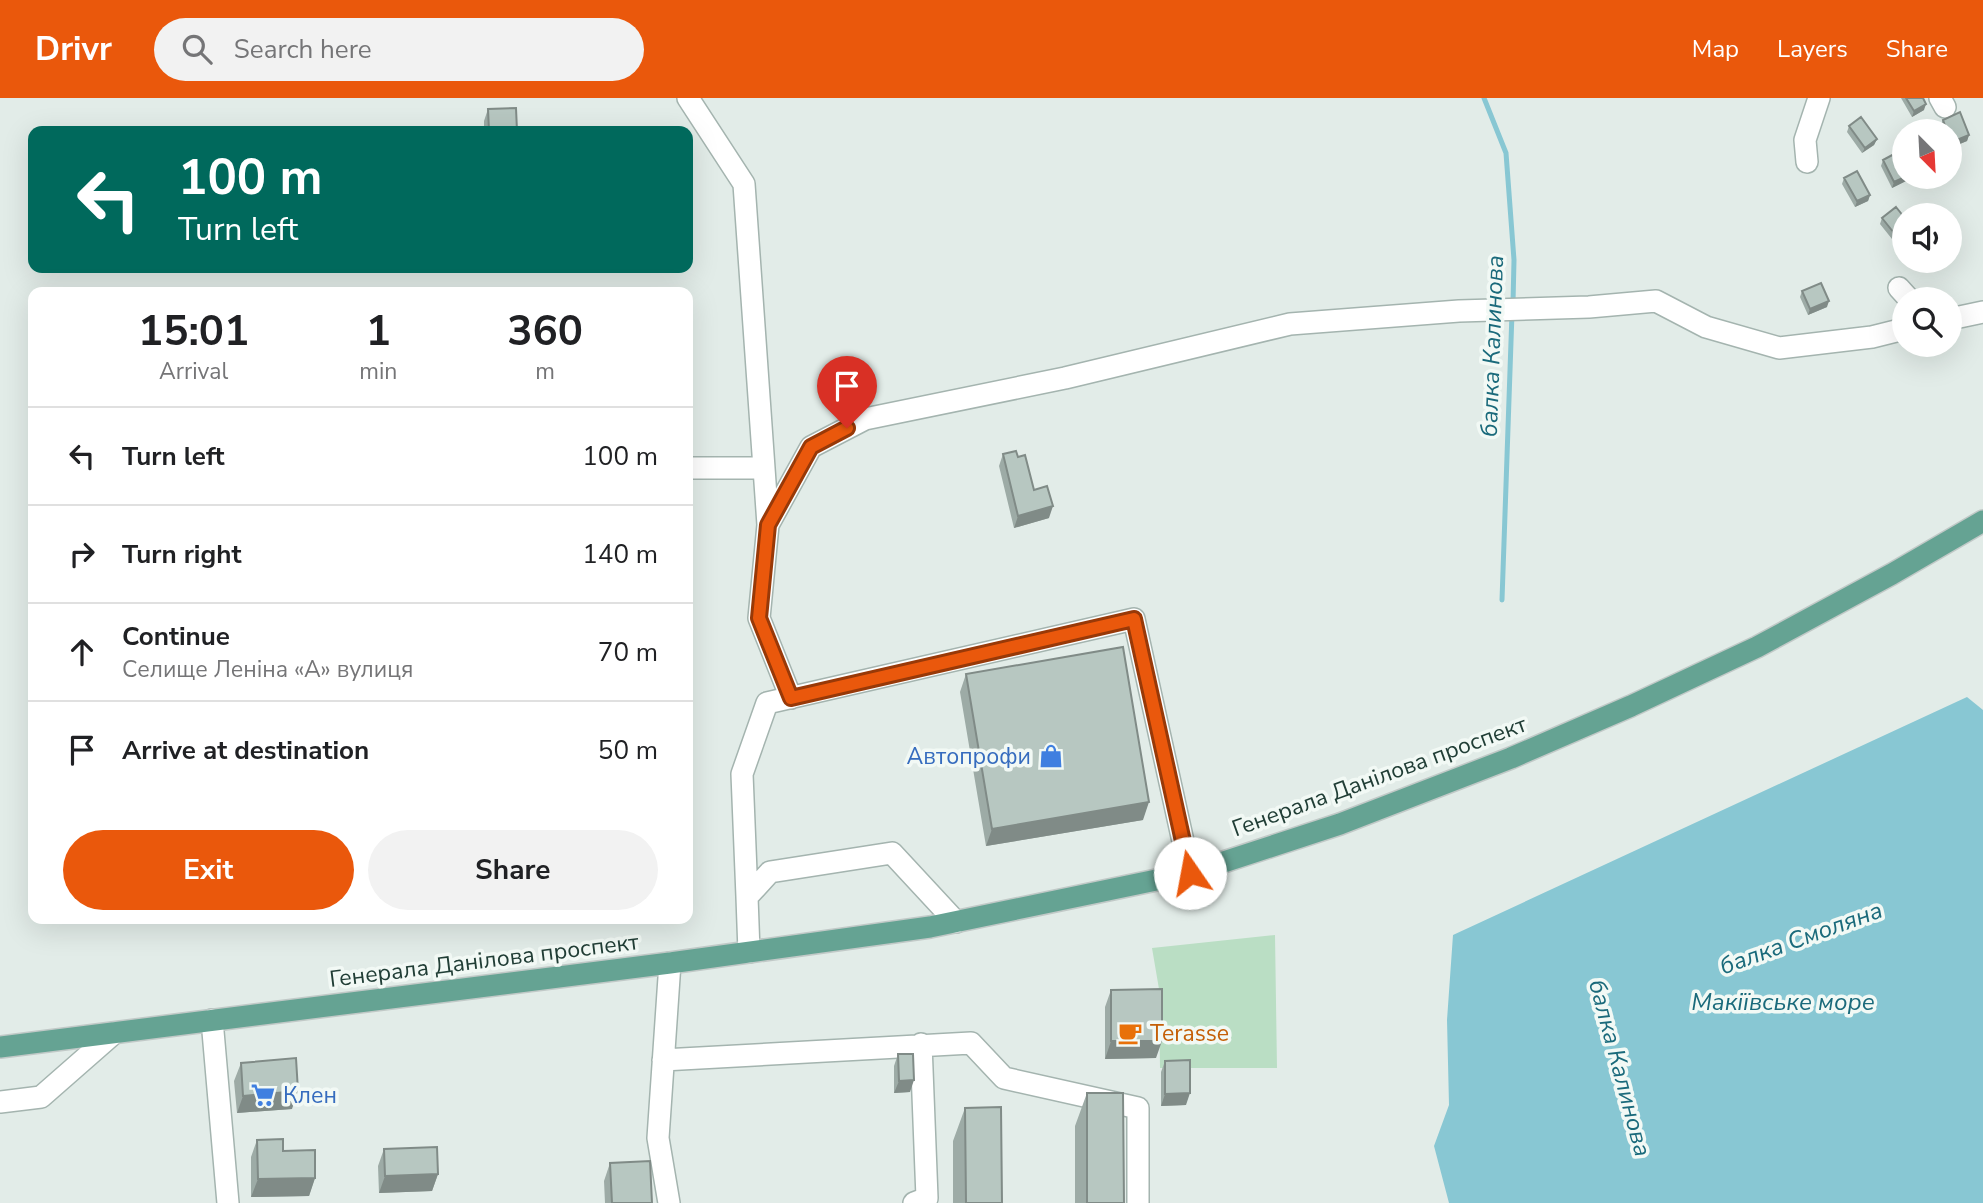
<!DOCTYPE html>
<meta charset="utf-8">
<style>
body{margin:0;font-family:"Nunito Sans",sans-serif;background:#f2f2f2;color:#202124;height:100vh;display:flex;flex-direction:column;font-size:26px;white-space:nowrap}
*{box-sizing:border-box;margin:0}
p{font-size:23px;color:#757577}
.icon{flex:none;width:38px;height:38px;fill:none;stroke:currentColor;stroke-width:2;stroke-linecap:round;stroke-linejoin:round}
.map{position:relative;flex:1;overflow:hidden}
.side{position:absolute;left:28px;top:189px;width:665px;height:637px;display:flex;flex-direction:column;background:#fff;border-radius:14px;box-shadow:0 7px 28px #0002}
.side>*{flex:none}
.guide{position:absolute;left:28px;top:28px;width:665px;height:147px;border-radius:14px;box-shadow:0 7px 28px #0002;background:#00695c;color:#fff;overflow:hidden}
.needle{width:46px;rotate:156deg}
.tools{position:absolute;left:1892px;top:21px;display:grid;gap:14px}
.tools a{display:grid;place-items:center;width:70px;height:70px;border-radius:50%;background:#fff;box-shadow:0 7px 28px #0002;font-size:35px}
.pin{position:absolute;display:grid;place-items:center;width:60px;height:60px;color:#fff;margin:-72px -30px;border-radius:50% 50% 50% 0;rotate:-45deg;box-shadow:0 0 7px #0007}
.pin .icon{rotate:45deg}
.me{position:absolute;width:77px;margin:-38px;rotate:348deg;stroke-linejoin:round;filter:drop-shadow(0 0 5px #0008)}
.turn{display:flex;align-items:center;gap:24px;height:147px;padding:0 35px;font-size:32px}
.turn .icon{width:91px;height:91px;stroke-width:2.5}
.turn b{display:block;font-size:49px;line-height:60px}
.eta{display:flex;justify-content:space-evenly;align-items:center;height:119px;text-align:center}
.eta b{font-size:42px;font-weight:700;line-height:49px}
.cta{display:flex;gap:14px;margin-top:auto;padding:14px 35px}
.cta a{flex:1;height:80px;border-radius:42px;background:#ea580c;color:#fff;font-size:28px;font-weight:700;line-height:80px;text-align:center}
.cta a+a{background:#f2f2f2;color:#202124}
ul{padding:0;list-style:none}
li{display:flex;align-items:center;gap:21px;height:98px;padding:0 35px;border-top:2px solid #e0e0e0}
li div{flex:1}
li b{display:block;font-size:26px}
li em{font-style:normal}
header{display:flex;align-items:center;gap:42px;box-sizing:border-box;height:98px;padding:0 35px;background:#ea580c;color:#fff}
header strong{font-size:33px}
nav{display:flex;gap:38px;margin-inline-start:auto;font-size:24px}
.search{width:490px;height:63px;background:#f2f2f2;display:flex;align-items:center;gap:18px;box-sizing:border-box;padding:0 24px;border-radius:38px;color:#757577;font-size:26px}
.map>svg:first-child{display:block}
.green{fill:#badec4}
.water{fill:#88c7d3}
.lines{fill:none;stroke-linecap:round;stroke-linejoin:round}
.stream{stroke:#88c7d3;stroke-width:5}
.minor-casing{stroke:#a4b4af;stroke-width:24}
.major-casing{stroke:#c1c9c7;stroke-width:24}
.minor{stroke:#fff;stroke-width:21}
.major{stroke:#65a393;stroke-width:21}
.wall{fill:#9daba6}
.shaded-wall{fill:#808b87}
.building{fill:#b7c7c1;stroke:#808b87;stroke-width:2}
.route-casing{stroke:#983908;stroke-width:18}
.route{stroke:#ea580c;stroke-width:12}
.labels{text-anchor:middle;stroke-width:7;stroke-linejoin:round;paint-order:stroke}
.shop-label{font-size:23px;fill:#366cbe;stroke:#f2f9f5;text-anchor:end}
.street-label{font-size:23px;fill:#213e36;stroke:#f2f9f5}
.food-label{font-size:23px;fill:#c56008;stroke:#f2f9f5;text-anchor:start}
.water-label{font-size:24px;font-style:italic;fill:#1a6a7b;stroke:#f2f9f5}
</style>
<header>
<strong>Drivr</strong>
<div class="search"><svg class="icon" aria-label="search" viewBox="0 0 24 24"><circle cx="10" cy="10" r="6"/><path d="M15 15l6 6"/></svg>Search here</div>
<nav><a>Map</a><a>Layers</a><a>Share</a></nav>
</header>
<div class="map">
<svg width="1983" height="1105" viewBox="0 0 1983 1105">
<rect width="100%" height="100%" fill="#e2ece8"/>
<path class="green" d="M1275,837L1277,970H1160L1159,891L1152,850Z"/>
<path class="water" d="M1967,599L1983,612V1105H1449L1434,1048L1449,1007L1447,922L1453,837Z"/>
<g class="lines">
<path class="stream" d="M1484,0L1506,55L1514,162L1513,205
M1502,502L1512,215"/>
<g class="minor-casing">
<path id="minor" d="M688,0L744,86L768,427L759,520L791,600
M1940,0L1945,9
M1807,64L1805,42L1819,0
M1899,190L1909,201
M1950,221L1983,214
M688,370H763
M768,427L811,349L865,321L1065,280L1290,226L1459,213L1589,209L1656,203L1706,229L1779,250L1872,239L1904,231
M747,799L742,676L767,605L1134,521L1190,775
M749,854L747,799L770,774L892,755L956,824
M212,922L228,1105
M663,962L971,945L1004,980L1138,1010V1105
M0,1004L41,999L114,935
M669,1105L658,1040L670,865
M914,1105L927,1100L921,946"/>
</g>
<g class="major-casing">
<path id="major" d="M0,949L670,865L930,829L1190,775L1340,726L1511,660L1631,608L1757,549L1892,476L1983,423"/>
</g>
<use href="#minor" class="minor"/>
<use href="#major" class="major"/>
</g>
<path class="wall" d="M1901,0H1923L1924,12L1912,19Z
M488,11L517,33H484V23Z
M1943,22L1969,37L1967,43L1950,50V33H1943L1940,28Z
M1849,28L1877,41L1874,47L1862,55L1847,34Z
M1883,62L1904,79H1914L1892,90L1881,68Z
M1844,80L1870,97L1868,103L1855,109L1842,86Z
M1904,119V132L1892,141L1880,126L1882,120Z
M1802,193L1827,209L1808,217L1800,199Z
M1003,356L1018,359L1049,420L1014,430L999,368Z
M966,576L1143,722L986,748L960,594Z
M1111,892L1156,960L1105,961V909Z
M898,956L910,994L894,995V968Z
M1165,963L1186,1007L1161,1008V974Z
M241,965L292,1011L237,1015L234,983Z
M1087,995L1124,1105H1075V1028Z
M965,1010L1002,1105H953V1043Z
M257,1042L283,1053L315,1080L309,1098L251,1099V1059Z
M384,1051L438,1076L432,1093L379,1095L378,1068Z
M610,1065L652,1105H605L604,1083Z"/>
<path class="shaded-wall" d="M1926,6L1924,12L1912,19L1914,13Z
M1969,37L1967,43L1950,50L1952,44Z
M1877,41L1874,47L1862,55L1865,50Z
M1905,79H1914L1892,90L1894,84Z
M1870,97L1868,103L1855,109L1857,103Z
M1904,128V132L1892,141L1894,135Z
M1829,203L1827,209L1808,217L1810,211Z
M1053,408L1049,420L1014,430L1018,418Z
M1149,704L1143,722L986,748L992,731Z
M1111,943H1162L1156,960L1105,961Z
M914,982L910,994L894,995L899,983Z
M298,993L292,1011L237,1015L243,998Z
M1190,995L1186,1007L1161,1008L1165,996Z
M438,1076L432,1093L379,1095L385,1078Z
M315,1080L309,1098L251,1099L258,1081Z"/>
<path class="building" d="M1906,0H1923L1926,6L1914,13Z
M516,10L517,33H489L488,11Z
M1960,14L1969,37L1952,44L1950,39V33H1947L1943,22Z
M1861,19L1877,41L1865,50L1849,28Z
M1896,55L1898,60L1904,57L1905,79L1894,84L1883,62Z
M1857,73L1870,97L1857,103L1844,80Z
M1896,109L1904,119V128L1894,135L1882,120Z
M1821,185L1829,203L1810,211L1802,193Z
M1016,353L1018,359L1025,357L1034,392L1047,388L1053,408L1018,418L1003,356Z
M1123,549L1149,704L992,731L966,576Z
M1162,891V943H1111V892Z
M898,956H913L914,982L899,983Z
M296,960L298,993L243,998L241,965Z
M1190,962V995L1165,996V963Z
M1087,995H1123L1124,1105H1087Z
M1001,1009L1002,1105H966L965,1010Z
M283,1041V1053L315,1052V1080L258,1081L257,1042Z
M437,1049L438,1076L385,1078L384,1051Z
M650,1063L652,1105H612L610,1065Z"/>
<g class="lines">
<g class="route-casing">
<path id="route" d="M847,330L811,349L768,427L759,520L791,600L1134,521L1190,775"/>
</g>
<use href="#route" class="route"/>
</g>
<defs>
<g id="shop-bare" transform="scale(1.89)"><path d="M-5-2.5h2.3a2.7 3.5 0 0 1 5.4 0H5L5.5 6h-11ZM-1.5-2.5h3a1.5 2.3 0 0 0-3 0Z" fill="#3f7fe0" stroke="#f2f9f5" stroke-width="2.5" paint-order="stroke"/></g>
<g id="cafe-bare" transform="scale(1.89)"><path d="M-5.5-4.5H6V0H3Q3 3.5 0 3.5H-2.5Q-5.5 3.5-5.5 0ZM3-3.2v2h1.7v-2ZM-6 4.5H4V6H-6Z" fill="#e8710a" stroke="#f2f9f5" stroke-width="2.5" paint-order="stroke"/></g>
<g id="supermarket-bare" transform="scale(1.89)"><path d="M-6-5.5h2.5l.6 2H6L4.5 2H-2.5L-4.4-4H-6ZM-1.5 3.2a1.3 1.3 0 1 0 .1 0ZM3 3.2a1.3 1.3 0 1 0 .1 0Z" fill="#3f7fe0" stroke="#f2f9f5" stroke-width="2.5" paint-order="stroke"/></g>
</defs>
<g fill-rule="evenodd">
<use href="#shop-bare" x="1051" y="658"/>
<use href="#cafe-bare" x="1130" y="935"/>
<use href="#supermarket-bare" x="263" y="997"/>
</g>
<g class="labels">
<g class="shop-label">
<text x="1031" y="666">Автопрофи</text>
<text x="283" y="1005" text-anchor="start">Клен</text>
</g>
<g class="street-label">
<text transform="translate(1379 678) rotate(-20)" y="8">Генерала Данілова проспект</text>
<text transform="translate(484 862) rotate(-7)" y="8">Генерала Данілова проспект</text>
</g>
<g class="food-label">
<text x="1150" y="943">Terasse</text>
</g>
<g class="water-label">
<text transform="translate(1492 248) rotate(-88)" y="8">балка Калинова</text>
<text transform="translate(1801 840) rotate(-20)" y="8">балка Смоляна</text>
<text x="1783" y="912">Макіївське море</text>
<text transform="translate(1620 970) rotate(75)" y="8">балка Калинова</text>
</g>
</g>
</svg>
<div class="tools">
<a><svg class="needle" viewBox="-14 -14 28 28"><path d="M0-13l5 13h-10z" fill="#e53935"/><path d="M0 13l5-13h-10z" fill="#757577"/></svg></a>
<a><svg class="icon" aria-label="sound" viewBox="0 0 24 24"><path d="M4 9h4l5-4v14l-5-4H4zM17 9q2 3 0 6"/></svg></a>
<a><svg class="icon" aria-label="search" viewBox="0 0 24 24"><circle cx="10" cy="10" r="6"/><path d="M15 15l6 6"/></svg></a>
</div>
<div class="pin" style="left:847px;top:330px;background:#d93025"><svg class="icon" aria-label="arrive" viewBox="0 0 24 24"><path d="M6 21V4h12l-3 4 3 4H6"/></svg></div>
<svg class="me" style="left:1190px;top:775px" viewBox="-20 -20 40 40"><circle r="19" fill="#fff"/><path d="M0-13L10 11 0 6-10 11z" fill="#ea580c"/></svg>
<div class="guide">
<div class="turn"><svg class="icon" aria-label="left" viewBox="0 0 24 24"><path d="M17 20v-9H6M10 6l-5 5 5 5"/></svg><div><b>100 m</b>Turn left</div></div>
</div>
<section class="side">
<div class="eta">
<div><b>15:01</b><p>Arrival</p></div>
<div><b>1</b><p>min</p></div>
<div><b>360</b><p>m</p></div>
</div>
<ul>
<li><svg class="icon" aria-label="left" viewBox="0 0 24 24"><path d="M17 20v-9H6M10 6l-5 5 5 5"/></svg><div><b>Turn left</b></div><em>100 m</em></li>
<li><svg class="icon" aria-label="right" viewBox="0 0 24 24"><path d="M7 20v-9h11M14 6l5 5-5 5"/></svg><div><b>Turn right</b></div><em>140 m</em></li>
<li><svg class="icon" aria-label="ahead" viewBox="0 0 24 24"><path d="M12 20V5M6 11l6-6 6 6"/></svg><div><b>Continue</b><p>Селище Леніна «А» вулиця</p></div><em>70 m</em></li>
<li><svg class="icon" aria-label="arrive" viewBox="0 0 24 24"><path d="M6 21V4h12l-3 4 3 4H6"/></svg><div><b>Arrive at destination</b></div><em>50 m</em></li>
</ul>
<div class="cta"><a>Exit</a><a>Share</a></div>
</section>
</div>
